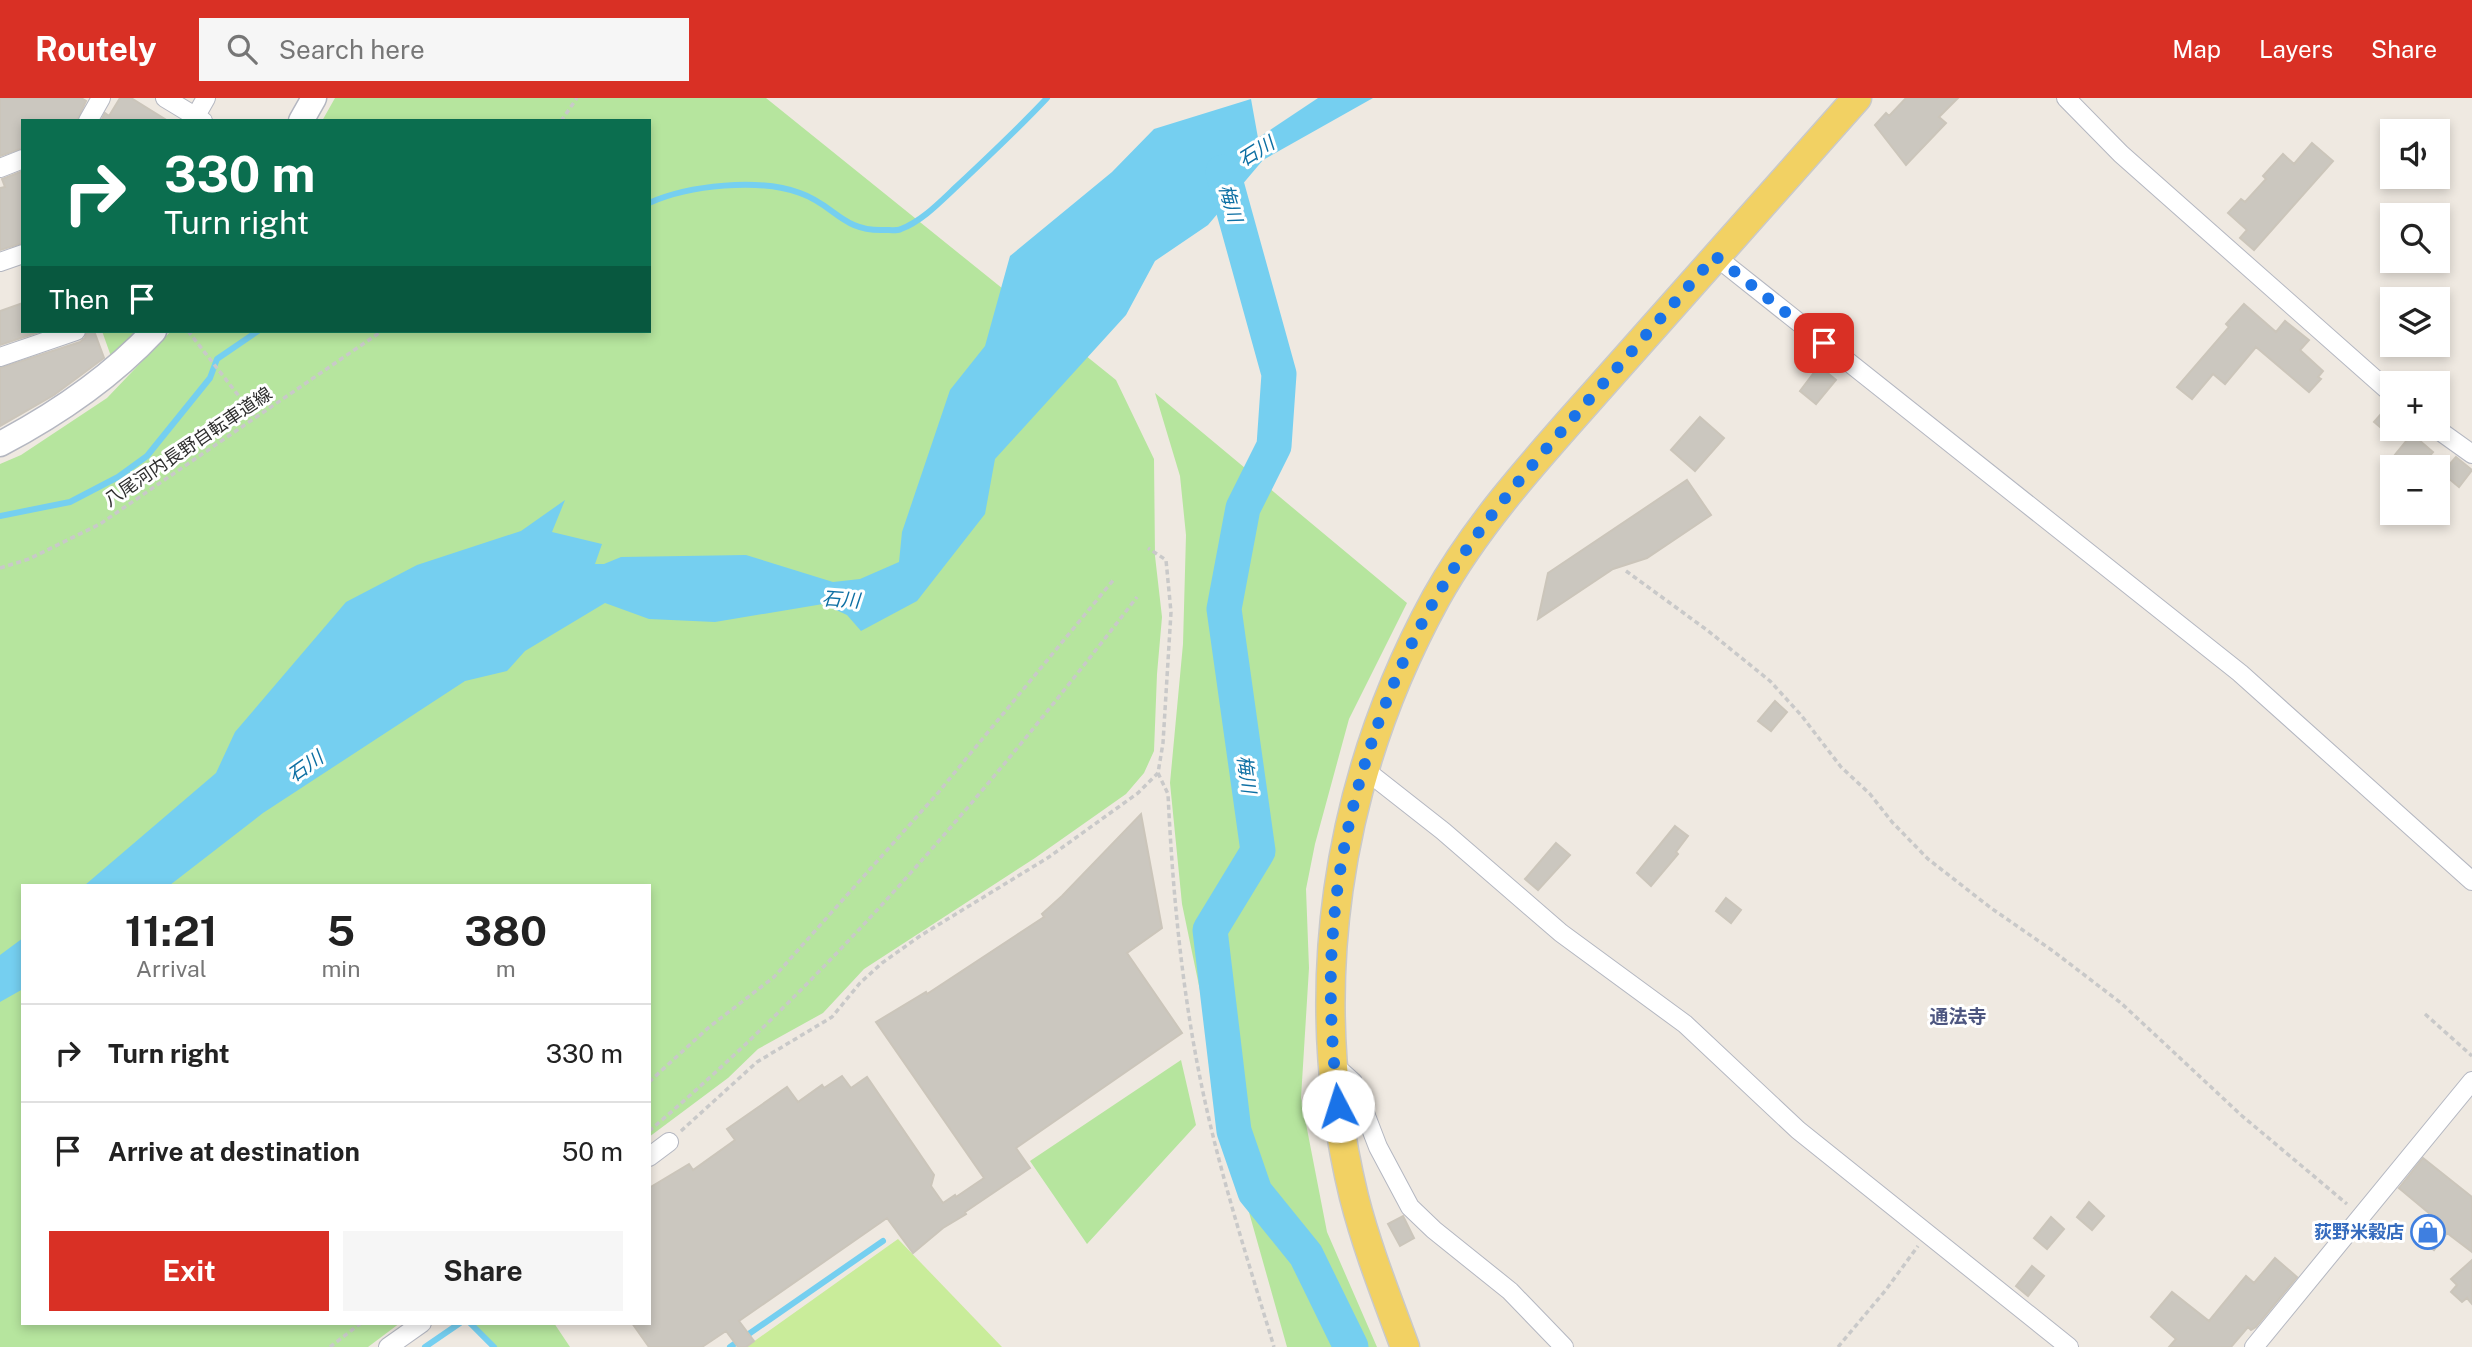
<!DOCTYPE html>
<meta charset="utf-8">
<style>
body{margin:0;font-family:"Public Sans","Noto Sans JP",sans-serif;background:#f6f6f6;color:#222;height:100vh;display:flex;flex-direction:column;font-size:26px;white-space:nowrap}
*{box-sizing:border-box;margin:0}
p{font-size:23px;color:#767676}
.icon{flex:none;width:38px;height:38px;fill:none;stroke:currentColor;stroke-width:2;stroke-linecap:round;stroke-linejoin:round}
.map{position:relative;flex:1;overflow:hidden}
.details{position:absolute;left:21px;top:786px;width:630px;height:441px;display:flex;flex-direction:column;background:#fff;border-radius:0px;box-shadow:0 4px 10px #0003}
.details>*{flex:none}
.hud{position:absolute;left:21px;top:21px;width:630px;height:214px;border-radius:0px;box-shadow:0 4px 10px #0003;background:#0b6e4f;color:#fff;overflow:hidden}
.buttons{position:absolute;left:2380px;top:21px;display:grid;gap:14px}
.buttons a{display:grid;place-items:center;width:70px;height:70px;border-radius:0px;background:#fff;box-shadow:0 4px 10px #0003;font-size:35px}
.pin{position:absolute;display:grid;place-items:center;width:60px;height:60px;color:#fff;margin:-30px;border-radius:14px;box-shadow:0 4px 10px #0006}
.me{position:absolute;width:77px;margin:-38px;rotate:355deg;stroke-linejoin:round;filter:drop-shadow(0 0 5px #0008)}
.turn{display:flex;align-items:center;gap:24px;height:147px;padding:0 28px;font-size:32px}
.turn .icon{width:91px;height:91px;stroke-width:2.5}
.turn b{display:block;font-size:49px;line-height:60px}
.then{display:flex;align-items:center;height:66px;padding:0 28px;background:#0003;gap:14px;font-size:26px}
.eta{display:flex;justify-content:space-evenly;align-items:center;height:119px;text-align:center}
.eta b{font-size:42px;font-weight:700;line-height:49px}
.cta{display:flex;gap:14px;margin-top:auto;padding:14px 28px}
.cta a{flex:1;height:80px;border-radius:0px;background:#d93025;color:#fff;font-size:28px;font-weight:700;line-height:80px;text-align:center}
.cta a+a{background:#f6f6f6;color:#222}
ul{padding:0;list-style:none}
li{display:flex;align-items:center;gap:21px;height:98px;padding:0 28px;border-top:2px solid #e0e0e0}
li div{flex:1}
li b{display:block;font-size:26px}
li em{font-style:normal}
header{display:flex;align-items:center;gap:42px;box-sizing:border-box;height:98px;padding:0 35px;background:#d93025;color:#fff}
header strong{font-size:33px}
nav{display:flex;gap:38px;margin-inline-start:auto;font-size:24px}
.search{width:490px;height:63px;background:#f6f6f6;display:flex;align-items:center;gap:18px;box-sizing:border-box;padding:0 24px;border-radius:0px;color:#767676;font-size:26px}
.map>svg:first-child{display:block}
.green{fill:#b6e59e}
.pitch{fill:#c9ec9a}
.water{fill:#75cff0}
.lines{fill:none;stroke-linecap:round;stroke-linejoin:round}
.stream{stroke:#75cff0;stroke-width:6}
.river{stroke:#75cff0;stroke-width:35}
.building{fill:#cbc7bf;stroke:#cbc5ba;stroke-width:2}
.street-casing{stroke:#b4b7c1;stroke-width:20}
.secondary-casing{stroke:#b4b7c1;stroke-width:27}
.primary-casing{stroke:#c9c9c9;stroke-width:31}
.path{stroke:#c9c9c9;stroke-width:3.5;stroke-dasharray:5 3.5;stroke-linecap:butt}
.street{stroke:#fff;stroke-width:18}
.secondary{stroke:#fff;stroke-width:24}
.primary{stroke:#f2d163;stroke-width:28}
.route{stroke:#1a73e8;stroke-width:12;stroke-dasharray:0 21.6}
.labels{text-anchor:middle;stroke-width:6;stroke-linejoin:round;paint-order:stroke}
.street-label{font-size:18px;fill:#2e2e2e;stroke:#fff}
.shop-label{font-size:18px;font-weight:bold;fill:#366cbe;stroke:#fff;text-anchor:end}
.water-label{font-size:19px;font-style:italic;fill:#0d6fa3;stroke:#fff}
.neighbourhood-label{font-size:19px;font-weight:bold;fill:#4d5680;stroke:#fff}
</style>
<header>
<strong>Routely</strong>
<div class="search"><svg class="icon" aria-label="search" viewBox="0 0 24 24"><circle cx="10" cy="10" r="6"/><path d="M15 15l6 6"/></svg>Search here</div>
<nav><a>Map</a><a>Layers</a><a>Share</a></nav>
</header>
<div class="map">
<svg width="2472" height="1249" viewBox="0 0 2472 1249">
<rect width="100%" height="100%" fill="#efe9e1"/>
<path class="green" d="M335,0H766L1116,282L1154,361L1155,458L1162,519L1157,576L1154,653L1144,675L1126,696L1035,760L864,871L823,915L758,951L728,980L649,1039V788H23V1225H400L368,1249H0V366L21,357L107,300L171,233H649V23H322Z
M102,233H146L113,264Z
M1155,295L1407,505L1349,621L1315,746L1306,791L1309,870L1301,1000L1327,1134L1377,1249H1287L1210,976L1203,907L1182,806L1170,685L1183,546L1186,437L1180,378Z
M1181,962L1196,1027L1087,1146L1030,1063Z
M473,1225H554L570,1249H497Z"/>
<path class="pitch" d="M898,1141L1002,1249H746Z"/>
<path class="water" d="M1318,0H1373L1263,62L1208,127L1155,163L1126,217L995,361L985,416L917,503L861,533L847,517L823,506L715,524L649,521L605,505L525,553L507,573L465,583L263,715L170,787H85L216,675L235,634L346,504L417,467L521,433L565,402L552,434L602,446L595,466H604L621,459L746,457L833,484L860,481L899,464L902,434L950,292L985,248L1010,158L1112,74L1154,31L1251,1L1258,40Z
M23,840V891L0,904V857Z"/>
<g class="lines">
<path class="stream" d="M649,105C689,87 759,80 800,95C835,107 842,134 885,132C890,132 897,133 901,131C922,123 940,104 956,89C987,60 1018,31 1047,0
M0,418L70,404L118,379L147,358L210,280L217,261L258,233
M470,1225L494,1249
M425,1249L460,1225
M730,1249L883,1143"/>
<path class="river" d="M1223,74L1279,276L1274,348L1243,410L1224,511L1258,753L1210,832L1234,1033L1255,1094L1306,1157L1351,1249"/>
</g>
<path class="building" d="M0,0H81L86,3L77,23H23V50L0,58Z
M120,0H131L168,23H101L105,15L109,18Z
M1906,0H1958L1939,19L1946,25L1906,67L1875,27L1886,15L1889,18Z
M2312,45L2333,63L2254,152L2240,140L2247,132L2228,115L2241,101L2245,104L2266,81L2263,78L2283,56L2294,66Z
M23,73V145L0,152V90L5,89L2,81Z
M23,205V233H42L0,247V213Z
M2244,206L2276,234L2285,223L2309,242L2300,252L2323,273L2318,279L2321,281L2309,294L2256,249L2225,286L2213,276L2192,301L2177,289L2229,229L2226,226Z
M87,233H94L104,260L54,297L0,328V270L80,244L85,240Z
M1819,268L1836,282L1816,306L1800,293Z
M2389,307H2392V339L2374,324Z
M1700,319L1724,340L1695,373L1671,352Z
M2412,336L2433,354L2420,369H2385Z
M2456,359L2472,372L2459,389L2442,375Z
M1687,382L1711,417L1647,460L1613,471L1538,521L1548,475Z
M1775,603L1787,614L1771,633L1758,623Z
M1141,716L1162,830L1127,855L1182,935L1016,1050L1030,1070L965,1114L966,1116L943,1130L913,1155L887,1120L739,1223L754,1243L746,1249H738L726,1233L702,1249H649L632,1225H649V1090L689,1066L693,1072L735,1042L727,1031L787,989L798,1004L822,987L824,990L842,978L851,990L867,979L934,1077L931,1088L943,1105L955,1097L956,1099L984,1080L876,924L926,894L927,896L1044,819L1042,816L1062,798Z
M1675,728L1688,738L1676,754L1678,756L1651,788L1637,775Z
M1556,745L1570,757L1538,792L1525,781Z
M1726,800L1741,812L1731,825L1716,813Z
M2423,1060L2472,1099V1154L2447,1135L2434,1152L2421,1142L2436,1121L2399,1090Z
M2089,1104L2104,1118L2092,1132L2077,1119Z
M1403,1118L1414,1140L1400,1148L1388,1126Z
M2051,1119L2064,1131L2047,1151L2034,1140Z
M2275,1160L2297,1179L2256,1229L2251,1232L2248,1229L2231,1249H2169L2176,1241L2151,1219L2172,1194L2209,1223L2246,1178L2254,1185Z
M2472,1162V1206L2467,1200L2462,1204L2451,1194L2457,1187L2451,1181Z
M2032,1168L2044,1178L2028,1198L2016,1188Z"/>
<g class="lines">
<g class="street-casing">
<path id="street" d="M165,0L203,23
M2066,0L2121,56L2392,296
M88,23L101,0
M193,23L206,0
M0,70L23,61
M1715,158L2240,575L2472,783
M0,164L23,156
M0,259L76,233
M2437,331L2472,356
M1364,671L1443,733L1561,835L1685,926L1798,1032L2069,1249
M1334,967L1353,984L1378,1049L1410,1109L1434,1132L1510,1193L1564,1249
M649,1059L669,1044
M388,1249L422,1225
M2254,1249L2472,983"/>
</g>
<g class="secondary-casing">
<path id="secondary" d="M301,23L314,0
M0,346C57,316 110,280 154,233"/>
</g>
<g class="primary-casing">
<path id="primary" d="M1405,1249C1387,1200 1367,1150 1354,1099C1304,894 1335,685 1436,500C1480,421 1544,353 1604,285C1688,190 1772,95 1857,0"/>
</g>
<path class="path" d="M561,23L577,0
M188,233L256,320
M0,470L29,461L100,426L382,233
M1626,473L1707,532L1770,583L1801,617L1841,669L1870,696L1892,724L1928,761L1991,810L2053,853L2121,905L2241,1017L2347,1106
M1158,675L1168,696C1173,801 1183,905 1206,1008C1224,1089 1250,1169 1274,1249
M2425,916L2472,958
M649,984L708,930L774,879L937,696L1115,480
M649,1033C833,877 990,690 1137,499
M681,1033L757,964L832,919L860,885L882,865L920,838L1049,759L1138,695L1158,675L1163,645L1171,514L1166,462L1148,450
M330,1249L361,1225
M1838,1249L1885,1193L1918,1148"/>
<use href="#street" class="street"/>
<use href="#secondary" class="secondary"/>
<use href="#primary" class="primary"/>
</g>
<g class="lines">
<path class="route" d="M1338,1008C1332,950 1328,892 1333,834C1341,720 1380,596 1437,498C1476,430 1528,372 1579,313C1624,262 1670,210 1715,158L1824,245"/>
</g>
<defs>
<g id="shop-ring" transform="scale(1.75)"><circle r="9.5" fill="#fff" stroke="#3f7fe0" stroke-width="1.5"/><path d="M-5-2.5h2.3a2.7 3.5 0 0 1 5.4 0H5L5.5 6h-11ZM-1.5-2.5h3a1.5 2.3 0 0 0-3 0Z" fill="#3f7fe0"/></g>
</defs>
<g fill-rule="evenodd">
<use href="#shop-ring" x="2428" y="1134"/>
</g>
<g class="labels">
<g class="street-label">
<text transform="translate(188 349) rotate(-34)" y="6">八尾河内長野自転車道線</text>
</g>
<g class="shop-label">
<text x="2404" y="1140">荻野米穀店</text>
</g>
<g class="water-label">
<text transform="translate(1256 53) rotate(-32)" y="7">石川</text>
<text transform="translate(1231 105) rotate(74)" y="7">梅川</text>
<text transform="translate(841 501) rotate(4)" y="7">石川</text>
<text transform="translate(305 668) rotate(-35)" y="7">石川</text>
<text transform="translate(1247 676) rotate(82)" y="7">梅川</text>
</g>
<g class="neighbourhood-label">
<text x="1958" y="925">通法寺</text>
</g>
</g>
</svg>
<div class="buttons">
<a><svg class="icon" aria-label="sound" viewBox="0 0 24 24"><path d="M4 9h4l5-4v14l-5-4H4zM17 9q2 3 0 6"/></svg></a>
<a><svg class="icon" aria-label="search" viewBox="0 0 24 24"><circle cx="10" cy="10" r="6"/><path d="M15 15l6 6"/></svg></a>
<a><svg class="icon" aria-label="layers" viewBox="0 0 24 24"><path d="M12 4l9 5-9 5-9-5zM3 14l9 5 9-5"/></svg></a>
<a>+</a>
<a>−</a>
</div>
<div class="pin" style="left:1824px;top:245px;background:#d93025"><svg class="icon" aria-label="arrive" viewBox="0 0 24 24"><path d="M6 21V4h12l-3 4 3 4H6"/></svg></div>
<svg class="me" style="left:1338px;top:1008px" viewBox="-20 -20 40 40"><circle r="19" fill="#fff"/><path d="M0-13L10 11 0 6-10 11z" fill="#1a73e8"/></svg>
<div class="hud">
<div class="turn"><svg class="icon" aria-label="right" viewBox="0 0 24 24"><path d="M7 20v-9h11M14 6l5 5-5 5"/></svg><div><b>330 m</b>Turn right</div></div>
<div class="then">Then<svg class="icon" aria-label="arrive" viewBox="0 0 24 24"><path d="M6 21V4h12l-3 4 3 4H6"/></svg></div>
</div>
<section class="details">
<div class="eta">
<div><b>11:21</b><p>Arrival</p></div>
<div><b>5</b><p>min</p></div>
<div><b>380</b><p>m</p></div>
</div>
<ul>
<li><svg class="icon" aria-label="right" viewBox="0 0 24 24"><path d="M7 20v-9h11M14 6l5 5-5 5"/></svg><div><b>Turn right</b></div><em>330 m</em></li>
<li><svg class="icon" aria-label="arrive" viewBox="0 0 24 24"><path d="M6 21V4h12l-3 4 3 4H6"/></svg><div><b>Arrive at destination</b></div><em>50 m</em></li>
</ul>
<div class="cta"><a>Exit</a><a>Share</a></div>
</section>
</div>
